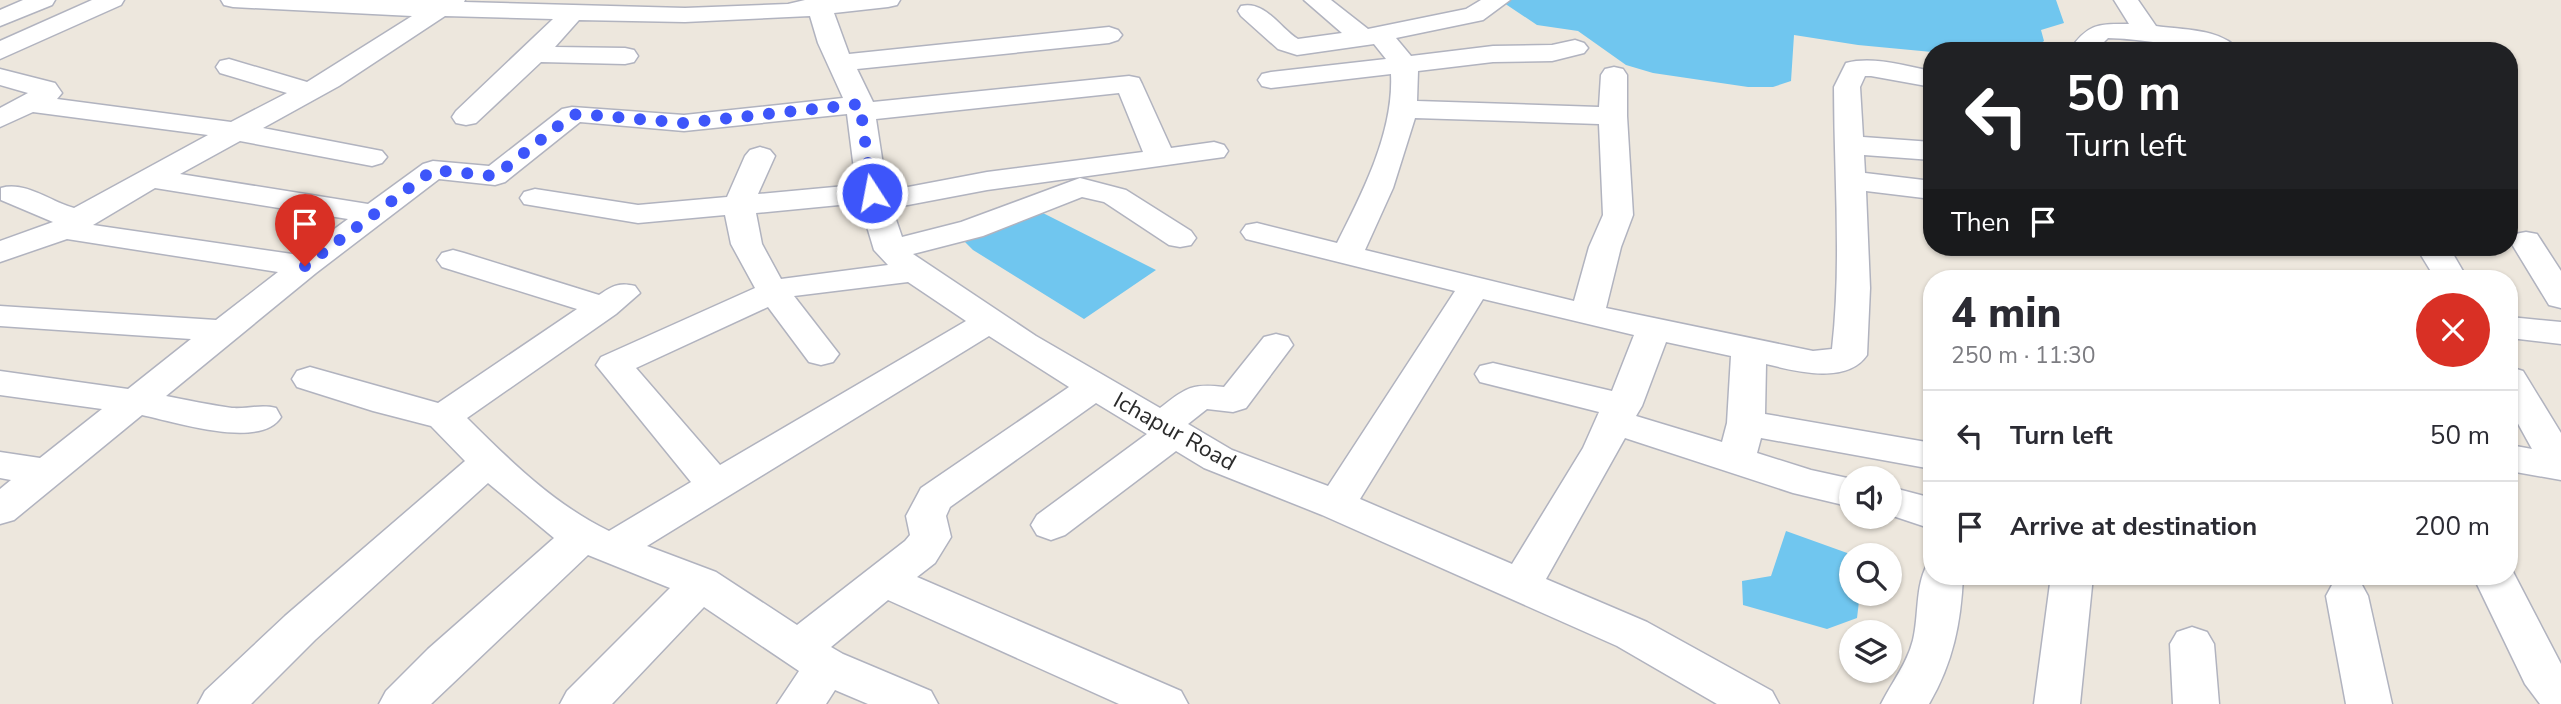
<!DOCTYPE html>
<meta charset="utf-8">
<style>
body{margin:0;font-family:"Nunito Sans",sans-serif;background:#f2f2f3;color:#2b2b33;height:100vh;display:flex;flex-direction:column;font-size:26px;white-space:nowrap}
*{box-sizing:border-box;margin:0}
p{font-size:23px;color:#7c7c81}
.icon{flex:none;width:38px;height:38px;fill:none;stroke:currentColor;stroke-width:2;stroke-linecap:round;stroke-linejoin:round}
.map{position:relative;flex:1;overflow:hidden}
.panel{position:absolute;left:1923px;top:270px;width:595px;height:315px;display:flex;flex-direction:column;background:#fff;border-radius:28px;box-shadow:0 2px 5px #0004}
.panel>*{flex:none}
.hud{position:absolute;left:1923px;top:42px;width:595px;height:214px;border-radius:28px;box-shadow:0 2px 5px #0004;background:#202124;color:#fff;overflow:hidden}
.tools{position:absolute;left:1839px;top:466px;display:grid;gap:14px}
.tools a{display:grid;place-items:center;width:63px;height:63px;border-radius:50%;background:#fff;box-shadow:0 2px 5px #0004;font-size:35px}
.pin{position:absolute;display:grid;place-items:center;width:60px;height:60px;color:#fff;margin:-72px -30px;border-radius:50% 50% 50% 0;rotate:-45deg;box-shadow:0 0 7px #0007}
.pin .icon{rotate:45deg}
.me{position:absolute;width:77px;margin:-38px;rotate:349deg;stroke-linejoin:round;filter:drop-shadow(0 0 5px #0008)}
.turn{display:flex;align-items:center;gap:24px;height:147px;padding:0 28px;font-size:32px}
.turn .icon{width:91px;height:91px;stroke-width:2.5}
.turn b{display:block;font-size:49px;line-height:60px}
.then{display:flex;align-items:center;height:66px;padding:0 28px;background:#0003;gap:14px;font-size:26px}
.round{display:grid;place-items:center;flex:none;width:74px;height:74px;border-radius:37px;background:#f2f2f3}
.overview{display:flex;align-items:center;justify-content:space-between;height:119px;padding:0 28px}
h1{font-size:42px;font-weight:800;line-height:52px}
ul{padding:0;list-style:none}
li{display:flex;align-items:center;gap:21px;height:91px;padding:0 28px;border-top:2px solid #e1e1e2}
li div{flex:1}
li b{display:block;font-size:26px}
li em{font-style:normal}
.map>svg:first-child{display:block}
.water{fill:#70c6ef}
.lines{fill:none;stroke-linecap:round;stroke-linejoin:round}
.minor-casing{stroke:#b1b3bf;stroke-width:3}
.minor{fill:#fff;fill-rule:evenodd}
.route{stroke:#3d55fa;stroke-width:12;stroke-dasharray:0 21.6}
.labels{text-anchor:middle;stroke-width:7;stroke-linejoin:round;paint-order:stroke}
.street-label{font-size:23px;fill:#2b2b2b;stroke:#fff}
</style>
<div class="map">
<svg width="2561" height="704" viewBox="0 0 2561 704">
<rect width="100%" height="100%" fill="#ede7dd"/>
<path class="water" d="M1506,0H2056L2064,23L2041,30L2044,41L2029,51L1932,52L1858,45L1794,35L1791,81L1773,87H1748L1653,73L1626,65L1578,31L1537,25L1504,3Z
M1035,209L1156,270L1084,319L973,250L962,239Z
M1786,531L1850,554L1852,593H1860L1857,618L1827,629L1743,605L1742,581L1771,576Z"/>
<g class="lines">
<g class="minor-casing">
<path id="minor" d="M23,0H55L52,5L0,26V10Z
M92,0H124L121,5L0,59V41Z
M221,0H465L464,2L685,8L788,4L805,0H900L897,5L888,7L834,13L849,54L1109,27L1118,30L1122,35L1118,40L1109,43L857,69L873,102L1129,76L1139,78L1142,84L1171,148L1214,142L1224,145L1228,151L1224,157L987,190L892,208L902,237L961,222L1080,178L1126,190L1191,231L1196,238L1191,245L1180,247L1169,245L1104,202L1082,197L983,236L913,254L1036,336L1160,408C1186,388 1191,383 1224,387L1264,337L1276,334L1288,337L1293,345L1246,408L1233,412L1207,409L1188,424L1232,450L1328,486L1455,291L1246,239L1241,232L1246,225L1257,223L1337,243C1363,192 1394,131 1391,74L1271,88L1262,86L1258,80L1262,74L1271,72L1386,59L1374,44L1297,55L1278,49L1241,16L1238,11L1241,6C1265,0 1280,28 1298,39L1342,33L1304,0H1331L1368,29L1466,9L1481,0H1510L1483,20L1396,38L1411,56L1493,46L1552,45L1575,40L1584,43L1588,48L1584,53L1552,61L1493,62L1418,71L1417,101L1599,107L1601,75L1605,69L1614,67L1623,69L1627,75V116L1633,215L1621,247L1606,308L1813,351L1832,349C1842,262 1834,175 1834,87L1846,63C1874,56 1904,66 1932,71V87L1871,76H1865L1860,87L1863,137L1932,142V160L1864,155L1865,173L1932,181V199L1866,191L1870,288L1867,355C1847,385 1795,371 1766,364L1765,414L1932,443V469L1761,438L1757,453L1811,470L1852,479V507L1793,493L1625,438L1546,579L1647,622L1772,691L1779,704H1717L1617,646L1322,515L1204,468L1176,451L1065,535L1051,540L1037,535L1031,525L1037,515L1147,434L1096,403L950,507L946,516L951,537L935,563L917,577L1181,691L1188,704H1119L888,600L831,647L843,654L931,691L938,704H868L835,690L826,704H777L799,671L704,607L612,704H560L567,691L670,588L588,555L431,704H379L386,691L428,649L554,538L488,483L315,640L251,704H198L205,691L285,616L465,461L431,426L373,411L297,387L292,379L297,371L310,367L438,403L577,309L442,267L437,260L442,253L453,250L464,253L599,295C612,286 619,282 635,286L640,293L616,314L467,418C510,461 555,505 609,531L691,482L596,365L601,357L755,288L731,244L725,215L638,223L524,204L520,198L524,192L535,189L638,205L727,197L745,156L750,150L760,147L770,150L775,156L758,194L856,185L847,114L684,131L580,122L505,182L495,185L439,179L316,273L166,396C188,400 210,405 232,408C248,409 261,404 276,408L281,417C261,450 175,422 142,415L14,520L0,524V489L11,480L0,478V452L40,458L102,409L0,395V371L128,389L191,339L0,326V306L216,320L278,272L67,239L0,262V241L53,222L1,200V188C26,181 51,202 74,208L208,135L33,112L0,127V108L28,93L0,85V69L55,83L62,93L57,99L231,122L287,93L220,73L216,67L220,61L229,59L307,82L412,16L233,7L224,5ZM445,16L553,19L456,111L452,117L456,123L466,125L476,123L541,62L625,64L634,62L638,56L634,50L625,48L555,47L579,20L685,22L810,16L818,43L843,98L684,115L572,107L562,109L489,166L433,161L423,164L368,204L180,174L240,141L372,166L382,163L387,157L382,151L263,128L339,86ZM1119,93L1143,152L987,172L887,191L876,119ZM1415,118L1599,124L1603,215L1589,247L1574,301L1365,250L1393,188ZM155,188L348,219L299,255L93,225ZM860,203L874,250L888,265L781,279L762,244L756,213ZM908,282L966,321L720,465L636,368L768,307L809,362L821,365L833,362L839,354L794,296ZM1483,299L1634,335L1612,391L1493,363L1480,366L1475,374L1480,382L1599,412L1583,448L1512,564L1360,499ZM989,336L1069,387L921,488L906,516L910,535L905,541L797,625L716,572L647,546ZM1666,342L1731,356L1727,423L1722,442L1636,416L1642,406Z
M2114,0H2138L2156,26C2180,30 2223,28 2239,51C2195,51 2152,39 2108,38L2095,51H2069C2088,23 2098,24 2129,24Z
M2526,232L2537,234L2561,271V308L2549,305L2510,241L2515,234Z
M2416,247H2449L2467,278H2435Z
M2510,317L2561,322V344L2510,338Z
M2510,367L2523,371L2561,433V480L2510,471V445L2532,449L2510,409Z
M1890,487L1932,498V529L1890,515Z
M1932,563V576H1963C1961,623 1953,663 1929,704H1881C1892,682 1907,664 1913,640C1919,616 1915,587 1927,565Z
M2510,566L2561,664V704H2540L2525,684L2473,576H2510Z
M2051,576H2093L2080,704H2034Z
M2347,580L2362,585L2368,596L2392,704H2346L2326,596L2332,585Z
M2192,627L2207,632L2214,644L2219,704H2173L2170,644L2177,632Z"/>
</g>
<use href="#minor" class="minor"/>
</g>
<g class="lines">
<path class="route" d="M305,266L433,170L495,176L572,115L580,114L684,123L860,104L872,193"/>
</g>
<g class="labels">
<g class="street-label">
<text transform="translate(1175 431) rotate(29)" y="8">Ichapur Road</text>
</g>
</g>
</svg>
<div class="tools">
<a><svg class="icon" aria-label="sound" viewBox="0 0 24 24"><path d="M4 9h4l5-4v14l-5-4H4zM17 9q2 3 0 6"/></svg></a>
<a><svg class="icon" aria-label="search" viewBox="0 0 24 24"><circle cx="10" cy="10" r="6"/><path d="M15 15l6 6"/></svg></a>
<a><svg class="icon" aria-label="layers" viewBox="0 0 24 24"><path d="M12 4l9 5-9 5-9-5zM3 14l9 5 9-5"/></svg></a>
</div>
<div class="pin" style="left:305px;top:266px;background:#d93025"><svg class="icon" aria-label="arrive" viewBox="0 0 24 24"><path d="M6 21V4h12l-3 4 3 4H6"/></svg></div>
<svg class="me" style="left:872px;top:193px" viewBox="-20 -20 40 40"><circle r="17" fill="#3d55fa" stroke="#fff" stroke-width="3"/><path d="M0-11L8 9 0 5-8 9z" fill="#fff"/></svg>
<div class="hud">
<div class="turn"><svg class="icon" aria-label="left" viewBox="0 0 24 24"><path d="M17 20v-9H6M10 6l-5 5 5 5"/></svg><div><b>50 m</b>Turn left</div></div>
<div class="then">Then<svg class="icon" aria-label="arrive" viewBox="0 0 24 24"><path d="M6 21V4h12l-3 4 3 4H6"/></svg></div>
</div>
<section class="panel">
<div class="overview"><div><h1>4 min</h1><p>250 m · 11:30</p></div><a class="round" style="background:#d93025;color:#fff"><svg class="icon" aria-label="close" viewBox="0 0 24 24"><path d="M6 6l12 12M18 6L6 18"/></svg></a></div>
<ul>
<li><svg class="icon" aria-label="left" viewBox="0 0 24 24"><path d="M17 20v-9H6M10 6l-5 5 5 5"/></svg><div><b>Turn left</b></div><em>50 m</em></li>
<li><svg class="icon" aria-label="arrive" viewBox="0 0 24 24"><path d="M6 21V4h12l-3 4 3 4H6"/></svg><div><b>Arrive at destination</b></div><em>200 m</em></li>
</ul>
</section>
</div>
